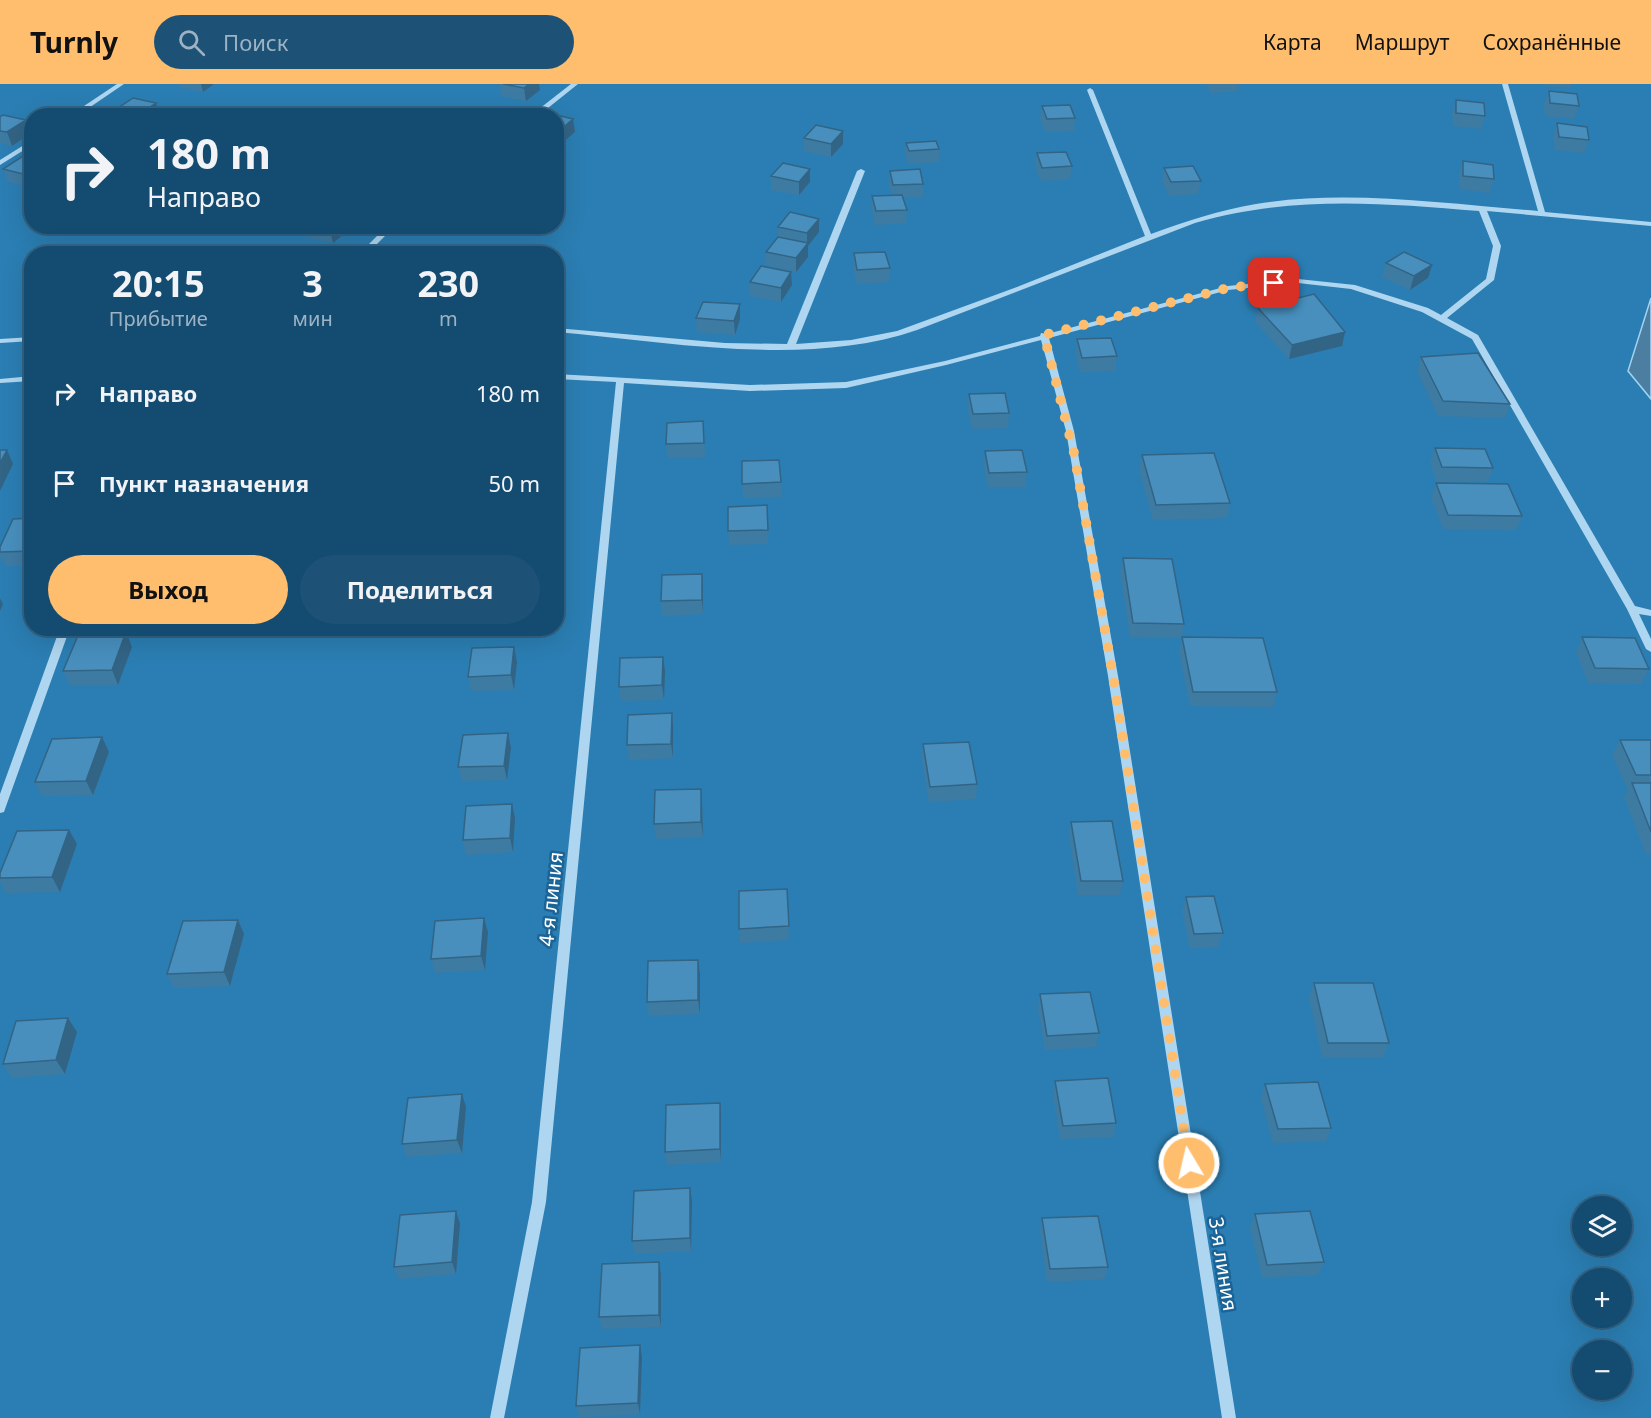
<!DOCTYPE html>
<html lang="ru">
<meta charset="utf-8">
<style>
body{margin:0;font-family:"Noto Sans",sans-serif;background:#1d5276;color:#f1f3f6;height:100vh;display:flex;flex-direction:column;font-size:22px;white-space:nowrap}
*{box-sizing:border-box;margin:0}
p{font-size:20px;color:#9db3c3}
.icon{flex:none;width:33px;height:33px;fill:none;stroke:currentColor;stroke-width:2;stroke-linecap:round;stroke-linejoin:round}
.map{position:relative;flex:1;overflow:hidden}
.side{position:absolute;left:24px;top:162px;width:540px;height:390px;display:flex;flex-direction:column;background:#144b71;border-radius:24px;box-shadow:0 6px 24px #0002,0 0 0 2px #336384}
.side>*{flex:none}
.banner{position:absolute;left:24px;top:24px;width:540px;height:126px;border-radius:24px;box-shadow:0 6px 24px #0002,0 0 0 2px #336384;background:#144b71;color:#f1f3f6;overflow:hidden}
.tools{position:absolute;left:1572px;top:1112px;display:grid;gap:12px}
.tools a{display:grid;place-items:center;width:60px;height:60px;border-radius:50%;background:#144b71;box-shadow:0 6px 24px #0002,0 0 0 2px #336384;font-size:30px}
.pin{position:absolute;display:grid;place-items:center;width:51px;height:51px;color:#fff;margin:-26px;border-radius:12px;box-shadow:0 3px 9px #0006}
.me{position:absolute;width:66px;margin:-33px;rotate:351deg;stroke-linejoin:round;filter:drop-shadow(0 0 4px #0008)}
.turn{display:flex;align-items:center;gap:21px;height:126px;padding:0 24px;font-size:27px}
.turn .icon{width:78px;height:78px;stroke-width:2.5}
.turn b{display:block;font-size:42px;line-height:51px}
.eta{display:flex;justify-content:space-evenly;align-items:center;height:102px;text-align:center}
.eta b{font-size:36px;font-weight:700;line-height:42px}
.cta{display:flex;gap:12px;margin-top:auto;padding:12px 24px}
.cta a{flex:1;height:69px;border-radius:36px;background:#ffbe6e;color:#111;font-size:24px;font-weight:700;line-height:69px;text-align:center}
.cta a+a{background:#1d5276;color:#f1f3f6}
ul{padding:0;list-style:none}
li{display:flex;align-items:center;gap:18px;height:90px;padding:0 24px}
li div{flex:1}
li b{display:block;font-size:22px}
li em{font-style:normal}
header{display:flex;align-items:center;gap:36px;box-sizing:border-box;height:84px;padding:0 30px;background:#ffbe6e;color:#111}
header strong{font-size:28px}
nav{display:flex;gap:33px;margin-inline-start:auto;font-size:21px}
.search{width:420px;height:54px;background:#1d5276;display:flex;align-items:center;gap:15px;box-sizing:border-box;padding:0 21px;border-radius:33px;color:#9db3c3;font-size:22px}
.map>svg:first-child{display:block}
.green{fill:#2b7eb3;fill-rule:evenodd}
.water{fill:#4b7ea0;stroke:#a2d3f2;stroke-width:1.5}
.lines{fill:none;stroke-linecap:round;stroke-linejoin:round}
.minor{fill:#afd6f0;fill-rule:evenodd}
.wall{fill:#3e7ba3}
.shaded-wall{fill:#326485}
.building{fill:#488fbe;stroke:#326485;stroke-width:1.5}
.route{stroke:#ffbe6e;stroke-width:10;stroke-dasharray:0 18}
.labels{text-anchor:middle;stroke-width:5;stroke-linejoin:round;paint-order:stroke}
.street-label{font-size:20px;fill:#fff;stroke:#1b6497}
</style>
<header>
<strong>Turnly</strong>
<div class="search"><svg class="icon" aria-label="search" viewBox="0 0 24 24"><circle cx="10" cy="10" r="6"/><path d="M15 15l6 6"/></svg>Поиск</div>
<nav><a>Карта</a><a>Маршрут</a><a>Сохранённые</a></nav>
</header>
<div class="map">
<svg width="1651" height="1334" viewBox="0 0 1651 1334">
<rect width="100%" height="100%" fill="#1b6497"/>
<path class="green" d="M0,0H1651V1334H0ZM32,32H556V142H32ZM32,170H556V544H32ZM1582,1122H1622V1161H1582ZM1582,1194H1622V1233H1582ZM1582,1266H1622V1305H1582Z"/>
<path class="water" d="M1651,214V315L1628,287Z"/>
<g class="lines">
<path class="minor" d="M117,0H124L77,32H69Z
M571,0H578L538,32H530Z
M1502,0H1508L1545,128L1651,138V142L1487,127L1501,162L1494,196L1447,234L1478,251L1635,522L1651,526V532L1639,530L1651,555V568L1646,565L1627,525L1472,255L1422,228L1351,205L1298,199L1228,206L1049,254L1074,347L1118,592L1236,1334H1222L1108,592L1066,347L1041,256L946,281L846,304L750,307L624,299L546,1118L504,1334H490L532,1118L616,298L556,295V290L750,301L846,298L945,277L1040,252L1041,249L1047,250L1228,202L1298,195L1355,201L1428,224L1441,231L1486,195L1493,162L1479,127C1381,119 1292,111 1195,139L917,246C807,284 671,258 556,248V244L725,259L787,260L857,87L861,85L865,87L796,260L851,256L897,247L1017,203L1145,152L1087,6L1090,4L1093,6L1151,150C1186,137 1220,126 1256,120C1347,105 1447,120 1538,127Z
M32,56V61L0,81V76Z
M387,142H395L367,170H359Z
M32,253V257L0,259V255Z
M32,292V297L0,299V295Z
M60,544H70L5,725L4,728L0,729V710Z"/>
</g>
<path class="wall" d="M179,0H214L203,8L180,3Z
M500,0H539L540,6L526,17L501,12Z
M1206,0H1239L1238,7L1211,9Z
M1542,0H1571L1570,4L1542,1Z
M1549,7L1579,22L1574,35L1545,32L1544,20Z
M1456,16L1485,32L1481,45L1453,42L1452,29Z
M156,19L160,32H117L115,26Z
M1042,22L1075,34L1074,47L1045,48L1040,35Z
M556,32L573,35L575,48L561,60L556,59Z
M0,33L31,49L12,62L0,59Z
M1557,39L1589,56L1584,69L1555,66L1553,53Z
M843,47V60L831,73L804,67V54Z
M906,59L939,65V78L909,80L906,72Z
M1037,69L1072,82L1070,95L1041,97L1035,83Z
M32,74V104L8,98L3,85Z
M1463,77L1494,95L1489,109L1459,105V91Z
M1164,84L1201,97L1198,110L1169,112L1162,97Z
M810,85V98L799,111L771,106V92Z
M890,87L923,100V113L903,114L907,126L906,139L875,141L872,126V112L892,111L889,100Z
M819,135V148L808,162V173L796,188L766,181V168L778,153V143Z
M304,142H349L350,145L333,159L306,153Z
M854,169L890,184L889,198L857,200L853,183Z
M1386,179L1432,181L1428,194L1410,206L1382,193Z
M750,198L792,201L781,218L750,212Z
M1258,224L1345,248L1342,262L1289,275L1255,238Z
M696,234L740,235L735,251L697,248Z
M1077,255L1117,272L1115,287L1080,288L1076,269Z
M1421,273L1510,320L1505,334L1438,332L1417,287Z
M969,310L1009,329L1008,344L972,345L968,324Z
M704,352L705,373L668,374L666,360Z
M1435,364L1493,384L1488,398H1437L1430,379Z
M985,367L1027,388L1025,403H988L984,381Z
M1142,371L1230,419L1227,434L1153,436L1139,386Z
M742,377L781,398V413L743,414Z
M1436,399L1522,432L1516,446L1443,445L1431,413Z
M767,421L768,460L729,461L728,447Z
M32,434V482H5L0,472V463Z
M1123,474L1184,540L1181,554L1130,553L1120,489Z
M703,504V530L662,532L661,517Z
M126,548L132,563L118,601H70L63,587Z
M1182,553L1277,608L1273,623L1190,622L1179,568Z
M1582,553L1649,585L1641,600L1588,599L1576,568Z
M663,573L665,587L664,616L621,617L619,603Z
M517,578L514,606L471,607L468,593Z
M673,644V674L629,676L627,661Z
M1620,656H1651V771L1646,770L1624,713L1628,706L1612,671Z
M923,660L977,700L976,715L929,718L922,675Z
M511,664L507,696L462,697L458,683Z
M109,668L93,711L42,712L35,698Z
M702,719L703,753L656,755L654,740Z
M515,734L513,768L466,771L463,756Z
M1071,738L1123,797L1120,811H1078L1069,752Z
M69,746L77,760L60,808L6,809L0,798V789Z
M787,805L789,856L740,859L739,845Z
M1186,813L1223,849L1218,863L1190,864L1182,827Z
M484,834L488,848L485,886L435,889L431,875Z
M238,836L244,850L230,902L174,904L167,890Z
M700,890V930L649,932L647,918Z
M1314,899L1389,959L1383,973H1322L1309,913Z
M1040,910L1099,949L1096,963L1045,966L1038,924Z
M77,948L65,990L12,994L3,980Z
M1055,997L1116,1039L1113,1053L1060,1055L1053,1010Z
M1265,1000L1331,1044L1326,1057L1273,1059L1261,1014Z
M466,1023L462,1069L407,1073L402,1060Z
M721,1032V1078L667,1081L665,1068Z
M692,1117L691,1167L635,1170L632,1157Z
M456,1127L460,1140L456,1190L399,1195L394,1183Z
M1255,1130L1324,1178L1318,1191L1262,1194L1250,1143Z
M1042,1134L1108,1183L1104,1195L1047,1198L1040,1147Z
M659,1178L661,1190V1243L602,1245L599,1233Z
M642,1273L640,1330L580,1333L576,1322Z"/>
<path class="shaded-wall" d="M201,0H214L203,8Z
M529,0H539L540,6L526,17L524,4Z
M156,19L160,32H138Z
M573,35L575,48L561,60L559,47Z
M26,36L31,49L12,62L7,48Z
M843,47V60L831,73V60Z
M810,85V98L799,111V98Z
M32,88V103L27,91Z
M819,135V148L808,162V173L796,188V174L807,160V149Z
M333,142H349L350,145L333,159L330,146Z
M1432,181L1428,194L1410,206L1414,192Z
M791,188L792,201L781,218V204Z
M740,220V235L735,251L734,237Z
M1345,248L1342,262L1289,275L1292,261Z
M7,366L13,380L0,407V379Z
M702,490L703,504V530L702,516Z
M0,514L3,520L0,527Z
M126,548L132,563L118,601L112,586Z
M514,563L517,578L514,606L511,591Z
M663,573L665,587L664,616L662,601Z
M672,629L673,644V674L671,660Z
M508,649L511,664L507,696L504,682Z
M102,653L109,668L93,711L86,697Z
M701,705L702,719L703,753L701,738Z
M512,720L515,734L513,768L510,754Z
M69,746L77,760L60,808L52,793Z
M484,834L488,848L485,886L481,872Z
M238,836L244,850L230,902L224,888Z
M698,876L700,890V930L698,916Z
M68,934L77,948L65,990L56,976Z
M462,1010L466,1023L462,1069L457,1056Z
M720,1019L721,1032V1078L720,1065Z
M690,1104L692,1117L691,1167L690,1154Z
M456,1127L460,1140L456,1190L452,1178Z
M659,1178L661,1190V1243L659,1231Z
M640,1261L642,1273L640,1330L638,1319Z"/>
<path class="building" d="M503,0H529L524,4Z
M1549,7L1577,10L1579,22L1550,19Z
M133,14L156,19L138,31L115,26Z
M1456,16L1484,19L1485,32L1456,29Z
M1070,21L1075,34L1047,35L1042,22Z
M548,29L573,35L559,47L556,46V32H545Z
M3,31L26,36L7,48L0,47V33Z
M1557,39L1587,43L1589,56L1559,53Z
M816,41L843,47L831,60L804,54Z
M936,57L939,65L909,67L906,59Z
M1066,68L1072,82L1042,84L1037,69Z
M23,72L32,74V88L27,91L3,85Z
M1463,77L1493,81L1494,95L1463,92Z
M783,79L810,85L799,98L771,92Z
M1193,82L1201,97L1171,98L1164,84Z
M920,85L923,100L893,101L890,87Z
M902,111L907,126L876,127L872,112Z
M790,128L819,135L807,149L778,143Z
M317,142H333L330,146Z
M778,153L808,159L796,174L766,168Z
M280,166L295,170H275Z
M885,168L890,184L857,186L854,169Z
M1404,168L1432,181L1414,192L1386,179Z
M761,182L791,188L781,204L750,198Z
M1314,210L1345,248L1292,261L1258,224Z
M703,218L740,220L734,237L696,234Z
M1111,254L1117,272L1082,274L1077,255Z
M1478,269L1510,320L1443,317L1421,273Z
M1005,309L1009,329L973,330L969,310Z
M703,337L704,359L666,360L667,339Z
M1435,364L1485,365L1493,384L1442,383Z
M0,366H7L0,379Z
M1022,366L1027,388L989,389L985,367Z
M1214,369L1230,419L1156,421L1142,371Z
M779,376L781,398L742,400V377Z
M1436,399L1508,400L1522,432L1448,431Z
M767,421L768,446L728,447V423Z
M32,434V467L0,468V463L13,435Z
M1123,474L1172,475L1184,540L1133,539Z
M702,490V516L661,517L662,491Z
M126,548L112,586L63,587L79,549Z
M1182,553L1263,554L1277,608H1193Z
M1582,553L1635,554L1649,585L1595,584Z
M514,563L511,591L468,593L472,564Z
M663,573L662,601L619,603L620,574Z
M672,629L671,660L627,661L628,631Z
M508,649L504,682L458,683L463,651Z
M102,653L86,697L35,698L52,655Z
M1620,656H1651V691H1636Z
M969,658L977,700L930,703L923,660Z
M1632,699H1651V748Z
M701,705V738L654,740L655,706Z
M512,720L510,754L463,756L466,722Z
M1112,737L1123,797H1081L1071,738Z
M69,746L52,793L0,794V789L17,747Z
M787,805L789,842L739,845V807Z
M1214,812L1223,849L1194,850L1186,813Z
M484,834L481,872L431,875L435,837Z
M238,836L224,888L167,890L183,837Z
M698,876V916L647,918L648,877Z
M1314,899H1373L1389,959H1328Z
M1090,908L1099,949L1047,952L1040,910Z
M68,934L56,976L3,980L16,937Z
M1108,994L1116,1039L1063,1042L1055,997Z
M1318,998L1331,1044L1278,1045L1265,1000Z
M462,1010L457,1056L402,1060L408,1014Z
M720,1019V1065L665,1068L666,1021Z
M690,1104V1154L632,1157L634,1107Z
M456,1127L452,1178L394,1183L400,1131Z
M1310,1127L1324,1178L1267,1181L1255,1130Z
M1098,1132L1108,1183L1050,1185L1042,1134Z
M659,1178V1231L599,1233L602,1180Z
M640,1261L638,1319L576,1322L580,1264Z"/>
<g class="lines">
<path class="route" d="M1189,1079L1113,592L1074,369L1044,251L1228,204L1274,199"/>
</g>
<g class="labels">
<g class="street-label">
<text transform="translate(551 815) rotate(-84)" y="7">4-я линия</text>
<text transform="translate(1223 1180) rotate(81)" y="7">3-я линия</text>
</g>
</g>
</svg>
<div class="tools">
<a><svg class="icon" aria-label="layers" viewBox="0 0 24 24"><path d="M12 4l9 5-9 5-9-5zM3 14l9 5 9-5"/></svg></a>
<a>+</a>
<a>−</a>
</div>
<div class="pin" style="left:1274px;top:199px;background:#d93025"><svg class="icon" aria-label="arrive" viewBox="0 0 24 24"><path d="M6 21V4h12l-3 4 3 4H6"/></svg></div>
<svg class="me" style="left:1189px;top:1079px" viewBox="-20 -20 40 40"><circle r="17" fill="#ffbe6e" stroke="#fff" stroke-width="3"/><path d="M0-11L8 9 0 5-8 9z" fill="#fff"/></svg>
<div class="banner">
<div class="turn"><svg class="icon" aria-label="right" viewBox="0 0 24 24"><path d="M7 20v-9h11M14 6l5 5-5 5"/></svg><div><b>180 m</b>Направо</div></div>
</div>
<section class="side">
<div class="eta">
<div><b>20:15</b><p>Прибытие</p></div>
<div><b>3</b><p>мин</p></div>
<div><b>230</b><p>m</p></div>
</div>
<ul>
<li><svg class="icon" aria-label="right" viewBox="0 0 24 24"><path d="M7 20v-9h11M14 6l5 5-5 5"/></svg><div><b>Направо</b></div><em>180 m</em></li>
<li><svg class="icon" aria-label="arrive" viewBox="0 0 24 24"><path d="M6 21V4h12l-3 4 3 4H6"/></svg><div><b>Пункт назначения</b></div><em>50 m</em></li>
</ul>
<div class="cta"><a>Выход</a><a>Поделиться</a></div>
</section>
</div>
